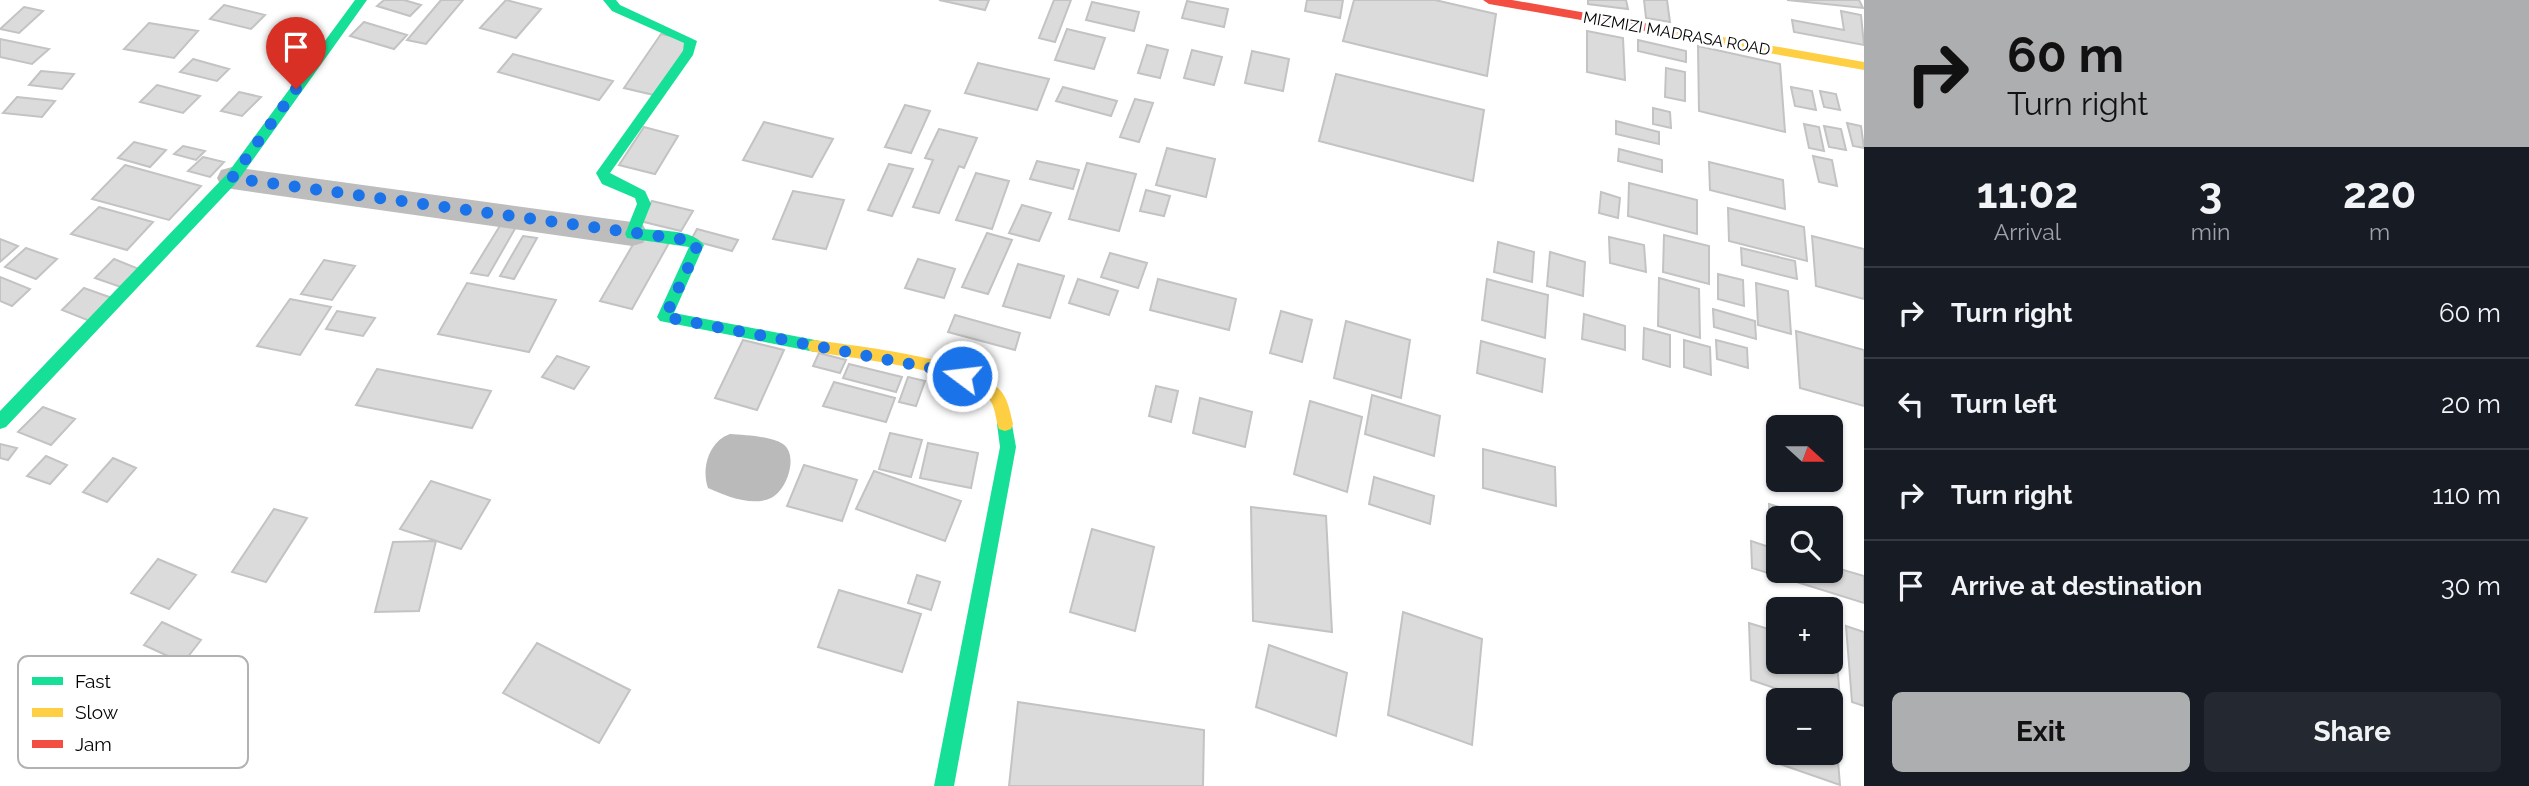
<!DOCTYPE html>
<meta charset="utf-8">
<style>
body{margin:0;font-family:Raleway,sans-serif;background:#242831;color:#f1f3f6;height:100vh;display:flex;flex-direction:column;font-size:26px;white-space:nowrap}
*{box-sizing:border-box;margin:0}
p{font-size:23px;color:#9ea1a6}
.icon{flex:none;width:38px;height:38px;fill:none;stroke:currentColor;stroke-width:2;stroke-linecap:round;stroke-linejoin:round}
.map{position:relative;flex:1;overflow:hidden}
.details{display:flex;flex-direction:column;background:#171b24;width:665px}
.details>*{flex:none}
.top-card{background:#adaeaf;color:#111;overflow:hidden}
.needle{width:46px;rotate:111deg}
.controls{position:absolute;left:1766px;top:415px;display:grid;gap:14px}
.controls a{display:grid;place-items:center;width:77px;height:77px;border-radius:10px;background:#171b24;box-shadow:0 2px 5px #0004;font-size:35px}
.pin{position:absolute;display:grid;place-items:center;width:60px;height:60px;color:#fff;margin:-72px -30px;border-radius:50% 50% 50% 0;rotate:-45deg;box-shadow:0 0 7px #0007}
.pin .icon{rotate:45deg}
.me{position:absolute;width:77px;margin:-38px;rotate:285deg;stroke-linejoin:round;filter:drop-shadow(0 0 5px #0008)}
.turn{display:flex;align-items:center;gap:24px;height:147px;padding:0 28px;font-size:32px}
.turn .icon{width:91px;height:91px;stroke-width:2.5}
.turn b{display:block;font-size:49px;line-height:60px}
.eta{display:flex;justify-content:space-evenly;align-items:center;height:119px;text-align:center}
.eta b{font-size:42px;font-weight:700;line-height:49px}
.button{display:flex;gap:14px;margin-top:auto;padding:14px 28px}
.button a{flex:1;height:80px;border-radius:10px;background:#adaeaf;color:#111;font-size:28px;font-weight:700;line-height:80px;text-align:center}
.button a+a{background:#242831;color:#f1f3f6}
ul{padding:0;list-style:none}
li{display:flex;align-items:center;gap:21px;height:91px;padding:0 28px;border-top:2px solid #363941}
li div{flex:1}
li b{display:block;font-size:26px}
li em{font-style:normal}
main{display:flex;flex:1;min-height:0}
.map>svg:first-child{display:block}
.water{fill:#bababa}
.building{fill:#dbdbdb;stroke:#c3c3c3;stroke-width:2}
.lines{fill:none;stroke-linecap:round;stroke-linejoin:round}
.street{fill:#bdbdbd;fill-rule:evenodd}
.fast{fill:#16e098;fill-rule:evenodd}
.slow{fill:#ffcf43;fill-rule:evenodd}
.jam{fill:#f24e42;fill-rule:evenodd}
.route{stroke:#1a73e8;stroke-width:12;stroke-dasharray:0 21.6}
.labels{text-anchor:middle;stroke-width:6;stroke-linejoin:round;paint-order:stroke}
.far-street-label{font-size:16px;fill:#000;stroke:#fff}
.key{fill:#fff;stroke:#b2b2b2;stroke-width:2}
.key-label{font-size:19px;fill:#000}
</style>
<main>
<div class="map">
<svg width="1864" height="786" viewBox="0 0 1864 786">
<rect width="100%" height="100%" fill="#fff"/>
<path class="water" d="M730,434C745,435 770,436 783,444C799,455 787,491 771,498C752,507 726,496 708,488C701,469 709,441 730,434Z"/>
<path class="building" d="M384,0H404L421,5L410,16L377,6Z
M441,0H463L426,44L407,40Z
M506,0L541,9L516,38L480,28Z
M939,0H989L985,10Z
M1054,0H1071L1055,42L1039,38Z
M1307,0H1343L1340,18L1305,11Z
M1354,0H1435L1496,14L1487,76L1343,41Z
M1588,0H1626L1628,9L1588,4Z
M1644,0H1667L1670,22L1646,18Z
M1787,0H1859L1863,8Z
M1187,1L1228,9L1224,27L1182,18Z
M1092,2L1139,12L1134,31L1086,20Z
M224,5L265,15L251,29L210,19Z
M24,7L43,11L19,33L0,29Z
M1841,11L1861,15L1864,45L1794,32L1792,20L1844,30Z
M364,22L407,35L394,49L350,36Z
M149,23L198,31L174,58L124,49Z
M1067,29L1105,38L1094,69L1055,60Z
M1587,31L1623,38L1625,80L1587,72Z
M661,34L691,40L654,95L624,88Z
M0,39L49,49L32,64L0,57Z
M1638,40L1686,51V62L1638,51Z
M1147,45L1168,50L1160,78L1138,73Z
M1698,46L1780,64L1785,132L1699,111Z
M1192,50L1222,57L1214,85L1184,78Z
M1252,51L1289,59L1283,91L1245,83Z
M513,54L613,81L599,100L498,72Z
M193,59L229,69L217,81L180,72Z
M978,63L1049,79L1037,110L965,93Z
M1666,68L1685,72V101L1665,97Z
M41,71L74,74L62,89L29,85Z
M1336,74L1484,110L1473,181L1319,141Z
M157,85L200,96L183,113L140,102Z
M1063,87L1117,101L1111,116L1056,101Z
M1791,87L1812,91L1816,110L1795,106Z
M1820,91L1836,94L1840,110L1824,107Z
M239,92L261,97L242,116L221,111Z
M17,97L55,101L42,117L3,113Z
M1135,99L1153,103L1139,142L1120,137Z
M905,105L930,111L911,153L885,147Z
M1653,108L1670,112L1671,128L1653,124Z
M1616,121L1659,132V144L1616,134Z
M764,122L833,139L812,177L743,160Z
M1847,123L1861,126L1864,148L1853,146Z
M1804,124L1819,127L1824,151L1809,148Z
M1824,126L1841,129L1846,150L1829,147Z
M644,127L678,136L655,174L619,165Z
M939,129L977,138L964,168L959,166L939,213L913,207L933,160L925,158Z
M134,142L166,150L150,167L118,158Z
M183,146L205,151L196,160L174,154Z
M1167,148L1215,159L1206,197L1156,185Z
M1619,149L1662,160V172L1618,161Z
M1813,156L1832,160L1837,186L1819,182Z
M203,157L224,162L210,177L188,171Z
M1037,161L1079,170L1073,189L1030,179Z
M1709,162L1783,180L1785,209L1710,190Z
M1087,163L1136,174L1119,231L1069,219Z
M889,164L913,169L892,216L868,210Z
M125,165L201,186L169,220L92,199Z
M976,173L1009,181L992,229L956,220Z
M1629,183L1697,200V234L1628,216Z
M1146,190L1170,196L1164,216L1140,211Z
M793,191L844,200L826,249L773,239Z
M1601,192L1620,198L1618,218L1599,213Z
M652,201L693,211L681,231L640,221Z
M1022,205L1051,213L1039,241L1009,233Z
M99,207L153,222L127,250L71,234Z
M1728,208L1804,227L1807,261L1729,241Z
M501,224L516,227L488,276L471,273Z
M697,229L738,240L732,251L691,240Z
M987,233L1012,240L988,294L962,287Z
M1664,235L1709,246V284L1663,272Z
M523,236L537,238L514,279L500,276Z
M638,236L669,243L632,309L600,301Z
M1812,236L1864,249V299L1816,286Z
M1609,237L1644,245L1646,272L1610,263Z
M0,239L18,246L0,262Z
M1498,242L1534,252L1532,282L1494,272Z
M26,248L57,259L36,279L5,267Z
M1741,248L1795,261L1797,279L1742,265Z
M1550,252L1585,262L1583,296L1547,286Z
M1110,253L1147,263L1138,288L1101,277Z
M114,259L139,269L121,287L95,278Z
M918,259L955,269L944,298L905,288Z
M324,260L355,266L332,300L301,294Z
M1018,264L1064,276L1050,318L1003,306Z
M1718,274L1743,280L1744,306L1718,299Z
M0,277L30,289L12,306L0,301Z
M1659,278L1699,289L1700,338L1658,326Z
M1078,279L1118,291L1109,315L1069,303Z
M1158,279L1236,299L1229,330L1150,310Z
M1487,279L1548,295L1545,338L1482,320Z
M467,283L556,300L529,352L438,334Z
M1756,283L1788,291L1791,334L1758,325Z
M84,288L112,298L90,321L62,310Z
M290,299L331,307L300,355L257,346Z
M1713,309L1755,321L1756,339L1714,327Z
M337,311L375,318L363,336L326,329Z
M1281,311L1312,320L1302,362L1270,353Z
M1584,314L1625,326V350L1582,339Z
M955,315L1020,333L1015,350L948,332Z
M1346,321L1410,340L1401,398L1334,378Z
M1644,328L1670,335V367L1643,359Z
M1796,331L1864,350V406L1800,388Z
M743,340L784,350L757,410L715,398Z
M1684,340L1710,347L1711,375L1684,367Z
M1716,340L1747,348L1748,368L1717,359Z
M1481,341L1545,359L1542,392L1477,373Z
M819,353L846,360L840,373L813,366Z
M557,356L589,367L574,389L542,377Z
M849,364L902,377L896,392L843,378Z
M377,369L491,391L472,428L356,405Z
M908,377L925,381L916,406L899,402Z
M834,382L895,398L886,422L823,406Z
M1156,386L1178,391L1171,422L1149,416Z
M1372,395L1440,416L1434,456L1365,434Z
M1200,398L1252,412L1245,447L1193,433Z
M1310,401L1362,417L1347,492L1294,474Z
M43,407L75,419L51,445L18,432Z
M890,433L922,440L911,477L879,469Z
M928,443L978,453L971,488L920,478Z
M0,444L17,448L8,460L0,458Z
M1483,449L1555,467L1556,506L1483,488Z
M46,456L67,465L50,484L27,476Z
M113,458L136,468L107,502L83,492Z
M804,465L857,480L842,521L787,506Z
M874,471L961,501L945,541L856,509Z
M1374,477L1434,496L1430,524L1369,504Z
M431,481L490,500L461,549L400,529Z
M1769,504L1805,515V518H1778V540L1770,538Z
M1251,507L1326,516L1332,632L1253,621Z
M274,509L307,518L266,582L232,572Z
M1092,529L1154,547L1135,631L1070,612Z
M436,541L419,611L375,612L393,542Z
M1751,541L1778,550V570H1830V566L1864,576V603L1752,568Z
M158,559L196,575L169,609L131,593Z
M917,575L940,582L931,610L908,603Z
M839,590L921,614L902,672L818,647Z
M1403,612L1482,639L1472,745L1388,715Z
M162,622L201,640L183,663L144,645Z
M1749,623L1778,632V662H1830V649L1836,651L1841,710L1830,707V700H1810L1751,680Z
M1846,626L1864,632V706L1852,702Z
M537,643L630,690L599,743L503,693Z
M1269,645L1347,673L1336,736L1256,707Z
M1018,702L1204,730L1203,786H1009Z
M1771,705L1778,707V752H1830V724L1835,726L1840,785L1774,762Z"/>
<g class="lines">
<path class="street" d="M232,167L632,222L643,225L648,234L643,243L632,246L232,189L221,186L217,178L221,170Z"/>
<path class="fast" d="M355,0H367L237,182L6,427L0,429V411L227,174Z
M603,0H616L620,5L697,41L693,55L610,173L645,191L651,204L641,229C660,231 692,229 704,245L674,313L815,340L820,341L823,346L820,351L815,352L660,321L657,317L689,247L627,238L625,234L637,204L635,198L602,184L596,173L683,51L684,43L612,11Z
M1005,417L1011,419L1016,447L954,786H934L1000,447L997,424L999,419Z"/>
<path class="slow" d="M1672,28L1864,62V70L1668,35L1666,32Z
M815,340C860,347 968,357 999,389C1008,398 1010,412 1013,424L1011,429L1005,431L999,429C995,419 996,406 988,398C960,369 857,359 815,352L810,351L807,346L810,341Z"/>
<path class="jam" d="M1483,0H1512L1672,28L1678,32L1672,36L1489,4Z"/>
</g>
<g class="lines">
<path class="route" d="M296,89L232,178L688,240L697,245L694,255L665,317L941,370L962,376"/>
</g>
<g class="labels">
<g class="far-street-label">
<text transform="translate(1677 33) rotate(10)" y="6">MIZMIZI MADRASA ROAD</text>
</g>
</g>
<rect x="18" y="656" width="230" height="112" rx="10" class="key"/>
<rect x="32" y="677" width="31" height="8" fill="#16e098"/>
<rect x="32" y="708" width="31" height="9" fill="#ffcf43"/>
<rect x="32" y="740" width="31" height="8" fill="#f24e42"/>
<g class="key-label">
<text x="75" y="688">Fast</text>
<text x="75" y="719">Slow</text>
<text x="75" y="751">Jam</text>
</g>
</svg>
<div class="controls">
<a><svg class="needle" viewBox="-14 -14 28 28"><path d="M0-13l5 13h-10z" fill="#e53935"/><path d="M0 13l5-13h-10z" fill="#9ea1a6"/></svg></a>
<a><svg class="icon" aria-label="search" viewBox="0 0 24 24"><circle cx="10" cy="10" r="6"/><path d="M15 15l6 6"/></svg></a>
<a>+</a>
<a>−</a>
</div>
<div class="pin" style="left:296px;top:89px;background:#d93025"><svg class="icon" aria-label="arrive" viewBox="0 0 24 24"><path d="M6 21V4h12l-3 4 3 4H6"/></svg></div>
<svg class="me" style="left:962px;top:376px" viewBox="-20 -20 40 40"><circle r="17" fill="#1a73e8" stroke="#fff" stroke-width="3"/><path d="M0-11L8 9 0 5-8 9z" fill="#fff"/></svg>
</div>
<section class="details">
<div class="top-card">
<div class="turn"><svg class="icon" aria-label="right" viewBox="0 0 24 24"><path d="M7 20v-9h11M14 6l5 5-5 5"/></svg><div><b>60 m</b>Turn right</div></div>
</div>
<div class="eta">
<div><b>11:02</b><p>Arrival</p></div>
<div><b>3</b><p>min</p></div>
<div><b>220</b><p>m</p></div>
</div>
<ul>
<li><svg class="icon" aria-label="right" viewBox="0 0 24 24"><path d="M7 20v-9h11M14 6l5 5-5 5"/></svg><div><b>Turn right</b></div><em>60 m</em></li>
<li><svg class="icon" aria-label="left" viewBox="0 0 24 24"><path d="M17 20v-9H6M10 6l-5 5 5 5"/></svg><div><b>Turn left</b></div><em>20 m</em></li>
<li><svg class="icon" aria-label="right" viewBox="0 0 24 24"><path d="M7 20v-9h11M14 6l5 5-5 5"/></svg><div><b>Turn right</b></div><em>110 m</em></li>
<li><svg class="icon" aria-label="arrive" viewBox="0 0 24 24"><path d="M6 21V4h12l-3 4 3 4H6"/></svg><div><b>Arrive at destination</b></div><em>30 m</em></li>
</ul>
<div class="button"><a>Exit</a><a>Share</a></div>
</section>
</main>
